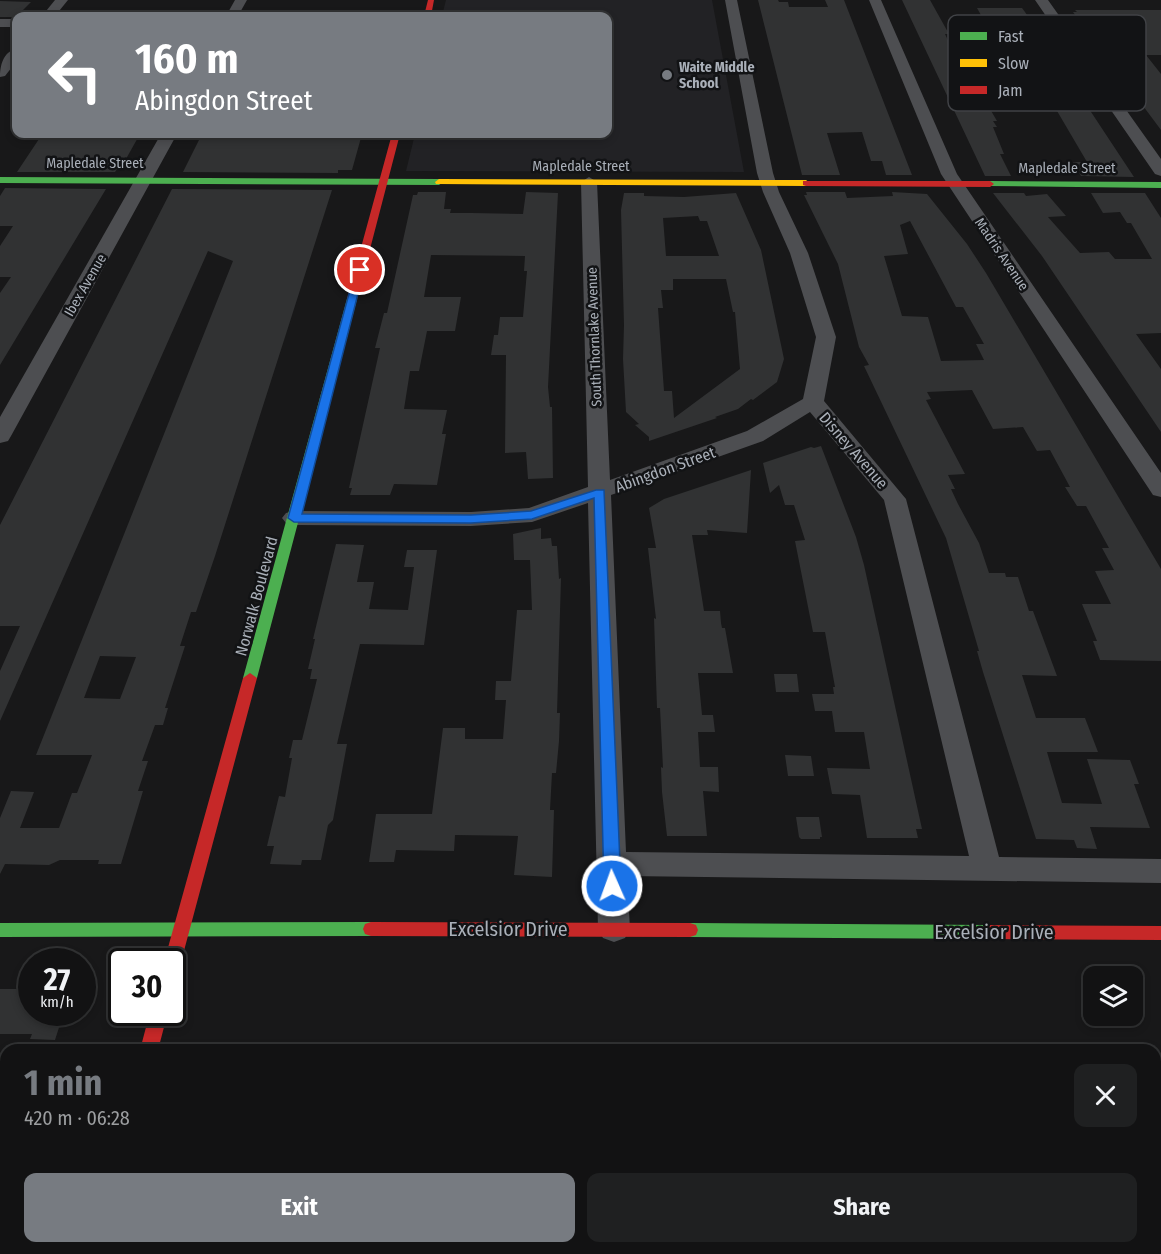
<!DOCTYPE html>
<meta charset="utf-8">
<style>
body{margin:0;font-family:"Fira Sans Condensed",sans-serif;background:#1f2021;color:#f1f3f6;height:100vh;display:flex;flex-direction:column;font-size:22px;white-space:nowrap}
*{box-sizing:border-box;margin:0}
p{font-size:20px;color:#9c9ea0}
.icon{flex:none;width:33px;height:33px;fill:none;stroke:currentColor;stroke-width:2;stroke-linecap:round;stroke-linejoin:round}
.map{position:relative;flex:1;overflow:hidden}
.sheet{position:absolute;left:0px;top:1044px;width:1161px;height:210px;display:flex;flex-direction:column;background:#121213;border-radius:18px 18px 0 0;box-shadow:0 3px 9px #0003,0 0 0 2px #313233}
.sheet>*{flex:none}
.guide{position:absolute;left:12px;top:12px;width:600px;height:126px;border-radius:12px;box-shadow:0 3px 9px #0003,0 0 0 2px #313233;background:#777b81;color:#fff;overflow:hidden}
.buttons{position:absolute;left:1083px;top:966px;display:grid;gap:12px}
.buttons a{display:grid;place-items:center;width:60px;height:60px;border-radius:12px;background:#121213;box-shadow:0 3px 9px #0003,0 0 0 2px #313233;font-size:30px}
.speed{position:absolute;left:18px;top:948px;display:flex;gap:12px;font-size:30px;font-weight:700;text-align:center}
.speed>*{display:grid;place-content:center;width:78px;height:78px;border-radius:50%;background:#121213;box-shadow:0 3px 9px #0003,0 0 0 2px #313233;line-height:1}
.speed small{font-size:15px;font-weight:400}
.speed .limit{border:3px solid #111;border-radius:9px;background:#fff;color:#111}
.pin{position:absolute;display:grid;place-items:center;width:51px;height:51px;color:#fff;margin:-26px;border:3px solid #fff;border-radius:50%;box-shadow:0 2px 6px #0007}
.me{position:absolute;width:66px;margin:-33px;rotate:358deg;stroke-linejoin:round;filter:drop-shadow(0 0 4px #0008)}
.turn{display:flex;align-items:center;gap:21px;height:126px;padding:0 24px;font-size:27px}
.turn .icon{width:78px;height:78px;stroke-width:2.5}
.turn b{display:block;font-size:42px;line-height:51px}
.round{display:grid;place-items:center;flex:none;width:63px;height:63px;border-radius:12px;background:#1f2021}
.summary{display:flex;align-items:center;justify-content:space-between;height:102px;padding:0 24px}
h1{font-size:36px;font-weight:700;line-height:45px;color:#777b81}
.cta{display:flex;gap:12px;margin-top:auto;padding:12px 24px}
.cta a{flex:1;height:69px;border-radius:12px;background:#777b81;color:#fff;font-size:24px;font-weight:700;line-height:69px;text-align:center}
.cta a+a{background:#1f2021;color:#f1f3f6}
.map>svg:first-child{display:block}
.built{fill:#222225}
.building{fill:#313233;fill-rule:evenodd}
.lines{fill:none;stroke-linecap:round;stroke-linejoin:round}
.street{fill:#4d4e51;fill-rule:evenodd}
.fast{fill:#4caf50;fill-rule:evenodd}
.slow{fill:#ffc107;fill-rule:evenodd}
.jam{fill:#c62828;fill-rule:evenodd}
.route{fill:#1a73e8;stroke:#114b97;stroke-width:1.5}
.poi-dot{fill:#777b81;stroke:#121315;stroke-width:2}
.labels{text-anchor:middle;stroke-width:5;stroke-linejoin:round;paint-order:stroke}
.far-poi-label{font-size:14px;font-weight:bold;fill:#aab0b9;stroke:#121315;text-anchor:start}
.far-street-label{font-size:14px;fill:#aab0b9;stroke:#121315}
.street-label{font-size:16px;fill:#aab0b9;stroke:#121315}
.near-street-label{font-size:20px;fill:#aab0b9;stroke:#121315}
.key{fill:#121315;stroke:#404246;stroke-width:1.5}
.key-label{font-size:16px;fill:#aab0b9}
</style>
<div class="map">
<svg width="1161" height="1254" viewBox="0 0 1161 1254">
<rect width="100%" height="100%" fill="#181819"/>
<path class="built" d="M446,0H712L744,172L406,171L415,134H608V16H442Z"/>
<path class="building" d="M758,0H778L779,2H788L789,7H828L825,0H844L912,175H886L882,161H871L862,132L827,133L840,175H802Z
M902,0H930L949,34H945L962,70H972L987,97H983L997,121H993L997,127H993L1004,154H1000L1011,176H985Z
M0,1L31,2L16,17H0Z
M977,8H1022L1025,12L1134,177L1081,176L1073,162H1087L1050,99L1041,97L1021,62H1012L1009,57H997L982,29H987L984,24H986Z
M1075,10H1161V55H1146L1161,74V130L1073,12H1077Z
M108,134H140L122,166H119L115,172H17L39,139H105Z
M213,134H277L275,139H334L336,134H362L352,170H338V173L183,172L199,140H204L207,135Z
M5,188L106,189L0,365V293L11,277H0V246L13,226H0V196Z
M172,189L332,190L215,556L196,612H191L180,646H185L165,708H168L163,725H155L142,761H148L138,791H143L121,864H98L99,860H60L49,865L5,864L0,874V818L11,791L34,792L20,828H59L72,793H77L92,755H36L233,261L208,251L0,721V671L20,626H0V525ZM100,656L136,657L120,699L84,698Z
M418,192H446L444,209H451L450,213H471L523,214L526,192L558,193L548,387L550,407H552L553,478L528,479L526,452L505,453L506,355H491L494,335H498L500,317H523L527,271H524L525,256L431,255L424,297H461L455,331H427L419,371H410L404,409L447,410L442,434H446L437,485L394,484L390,495H350L352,488H349L380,348H375L384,313H387L413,195H417Z
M806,192H845L847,198L893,196L892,192L927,194L967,244L986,273L1161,569V661L1100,660L1093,641H1097L1082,604H1111L1095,571L1114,570L1102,548H1109L1086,506H1077L1065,487H1070L1050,450L1037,451L1023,427L993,429L972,390L927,392L931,399L926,400L965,474L948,475L955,489H951L958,504L979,543L989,573H1005L1006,577H1018L1029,611H1033L1057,676L1022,675L1036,718H1085L1098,752H1047L1062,803L1102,804L1087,759L1130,760L1139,784H1134L1150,828L1090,827L1097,849L1077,848L1074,840L1036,839L983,672L977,651H979L946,538L864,366L869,365L859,347L838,264L804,195H807ZM910,221L956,307H963L984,344H976L984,360L941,361L928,317L902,316L884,256L908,254L900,225Z
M624,193H644V196L684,197L736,193L761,250L784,359L777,382L753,400L751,399L738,409L715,417L717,418L649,441V437L635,425L639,424L626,412L623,359L624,325L621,210ZM698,216L700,221H707L719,256H666L663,218ZM673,279H726L733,312H735L740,369L674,418L672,391H664L658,308H663L661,290H673Z
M993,193H1024L1026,196L1047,194L1066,216L1048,217L1080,253L1109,252L1115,259H1152L1131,223H1127L1120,212L1103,213L1091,193H1145L1161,218V333L1136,334L1161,369V432L1042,256Z
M821,446L856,537L864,565L922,829H916L918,838H867L860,795L832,794L827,768L870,769L864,732H835L832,711H815L812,694H834L833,687H835L825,632H813L795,541L805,540L794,505H785L779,485L770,493L763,463L811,447L814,448Z
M751,470L747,533L707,530L708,535H692L704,611H720L721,623L722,628H725L733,673H698L702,715H713L715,732H698L700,767H718L719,792L703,791L707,836H667L662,792L661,767L663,768L660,708H657L654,618L656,619L648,548H656L649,508L664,499Z
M541,528V539L551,538L552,546H557L559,579L561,578L557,713H560L559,741L556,773H552L550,810H554L552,877L514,875L518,836L455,835L454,851L396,850L394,862H369L376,814H432L443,728H465V739H503L506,700H495L496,681H511L517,610H532L530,560H514L513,534Z
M336,544L364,545L357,582H374L369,609L408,610L414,567H404L407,550H437L424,645L360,644L337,744H347L333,820L328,825L321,860H302L301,865L270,864L274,846H267L279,796L285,797L292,758H289L293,740H302L317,679H310L312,669H308L315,639H313Z
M774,674H797L799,692H776Z
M785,755L811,756L814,776H788Z
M796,817H819L822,837H820V839H801L799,837Z
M0,989H32V1012H64L55,1040L30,1039L32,1034H0Z"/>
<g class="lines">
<path class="street" d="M55,0H68L55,16H42Z
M235,0H247L238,16H226Z
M725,0H737L773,173L779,192L808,253L836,337L824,401L906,499L999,857L1161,859V883L627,876L630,929L625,938L614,942L603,938L598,929L588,503L532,522L471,526L294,525L286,523L282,518L286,513L294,511L471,512L529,508L588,487L581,182L589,177L597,182L610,480L747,431L803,399L816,337L790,253L763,192L757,173ZM810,412L884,500L969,856L626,852L611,495L763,441Z
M869,0H881L957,174L1161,473V497L1153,495L941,174Z
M1035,0H1048L1161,159V176L1155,174Z
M0,19H16V27H0Z
M16,49V62L5,76L0,77C0,66 3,52 16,49Z
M161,134H177L11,436L8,441L0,443V417Z"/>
<path class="fast" d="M0,177L439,179L443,182L439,185L0,183Z
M990,181L1161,182V188L987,186L986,184Z
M352,296L357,299L257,678L250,683L243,678L347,299Z
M371,922L377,924L379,929L377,934L371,936L0,937V923Z
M690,923L989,925L995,927L997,932L995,937L989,939L690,937L684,935L682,930L684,925Z"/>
<path class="slow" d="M439,179L806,180L810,183L806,186L436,184L435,182Z
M86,1248H106L104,1254H84Z"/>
<path class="jam" d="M428,0H434L431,16H424Z
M392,134H400L357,299L352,302L347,299Z
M803,181H990L994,184L990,187L806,186L803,185Z
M250,673L257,678L181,962L178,967L172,969V962H164L243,678Z
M371,922L690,923L696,925L698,930L696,935L690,937L371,936L365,934L363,929L365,924Z
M989,925L1161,926V940L989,939L983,937L981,932L983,927Z
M150,1012H168L158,1050H140Z"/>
</g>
<path class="route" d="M356,268L364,270L302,514L471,515L531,511L596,490H604L621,886L618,891L612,893L606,891L604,886L594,498L532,519L471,523L294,522L288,518Z"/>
<circle class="poi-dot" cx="667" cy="75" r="6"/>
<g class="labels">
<g class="far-poi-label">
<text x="679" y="72">Waite Middle<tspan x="679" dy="16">School</tspan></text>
</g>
<g class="far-street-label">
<text x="95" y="168">Mapledale Street</text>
<text x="581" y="171">Mapledale Street</text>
<text x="1067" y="173">Mapledale Street</text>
<text transform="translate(1002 254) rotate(56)" y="5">Madris Avenue</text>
<text transform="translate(85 285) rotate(-60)" y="5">Ibex Avenue</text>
<text transform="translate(594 337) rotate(-92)" y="5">South Thornlake Avenue</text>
</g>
<g class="street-label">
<text transform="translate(854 450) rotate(49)" y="6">Disney Avenue</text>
<text transform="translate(665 469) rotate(-20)" y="6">Abingdon Street</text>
<text transform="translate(256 596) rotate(-75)" y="6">Norwalk Boulevard</text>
</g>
<g class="near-street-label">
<text x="508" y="936">Excelsior Drive</text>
<text x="994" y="939">Excelsior Drive</text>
</g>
</g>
<rect x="948" y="15" width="198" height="96" rx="9" class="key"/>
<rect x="960" y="32" width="27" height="8" fill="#4caf50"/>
<rect x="960" y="59" width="27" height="8" fill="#ffc107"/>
<rect x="960" y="86" width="27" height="8" fill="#c62828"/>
<g class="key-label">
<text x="998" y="42">Fast</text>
<text x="998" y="69">Slow</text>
<text x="998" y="96">Jam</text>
</g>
</svg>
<div class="buttons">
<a><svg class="icon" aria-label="layers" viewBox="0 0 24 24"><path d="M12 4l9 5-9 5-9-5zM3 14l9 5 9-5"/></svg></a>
</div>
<div class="speed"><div>27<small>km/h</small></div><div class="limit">30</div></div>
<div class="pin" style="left:360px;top:270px;background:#d93025"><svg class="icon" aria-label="arrive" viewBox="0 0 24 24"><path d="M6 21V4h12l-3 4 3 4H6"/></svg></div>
<svg class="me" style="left:612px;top:886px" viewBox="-20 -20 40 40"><circle r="17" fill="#1a73e8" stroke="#fff" stroke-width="3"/><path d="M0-11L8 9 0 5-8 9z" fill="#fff"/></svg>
<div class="guide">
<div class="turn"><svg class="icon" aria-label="left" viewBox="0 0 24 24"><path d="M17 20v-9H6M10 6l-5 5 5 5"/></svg><div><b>160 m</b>Abingdon Street</div></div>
</div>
<section class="sheet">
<div class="summary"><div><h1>1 min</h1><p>420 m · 06:28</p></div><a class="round"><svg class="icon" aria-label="close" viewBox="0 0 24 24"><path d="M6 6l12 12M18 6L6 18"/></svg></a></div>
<div class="cta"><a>Exit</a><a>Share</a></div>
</section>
</div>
